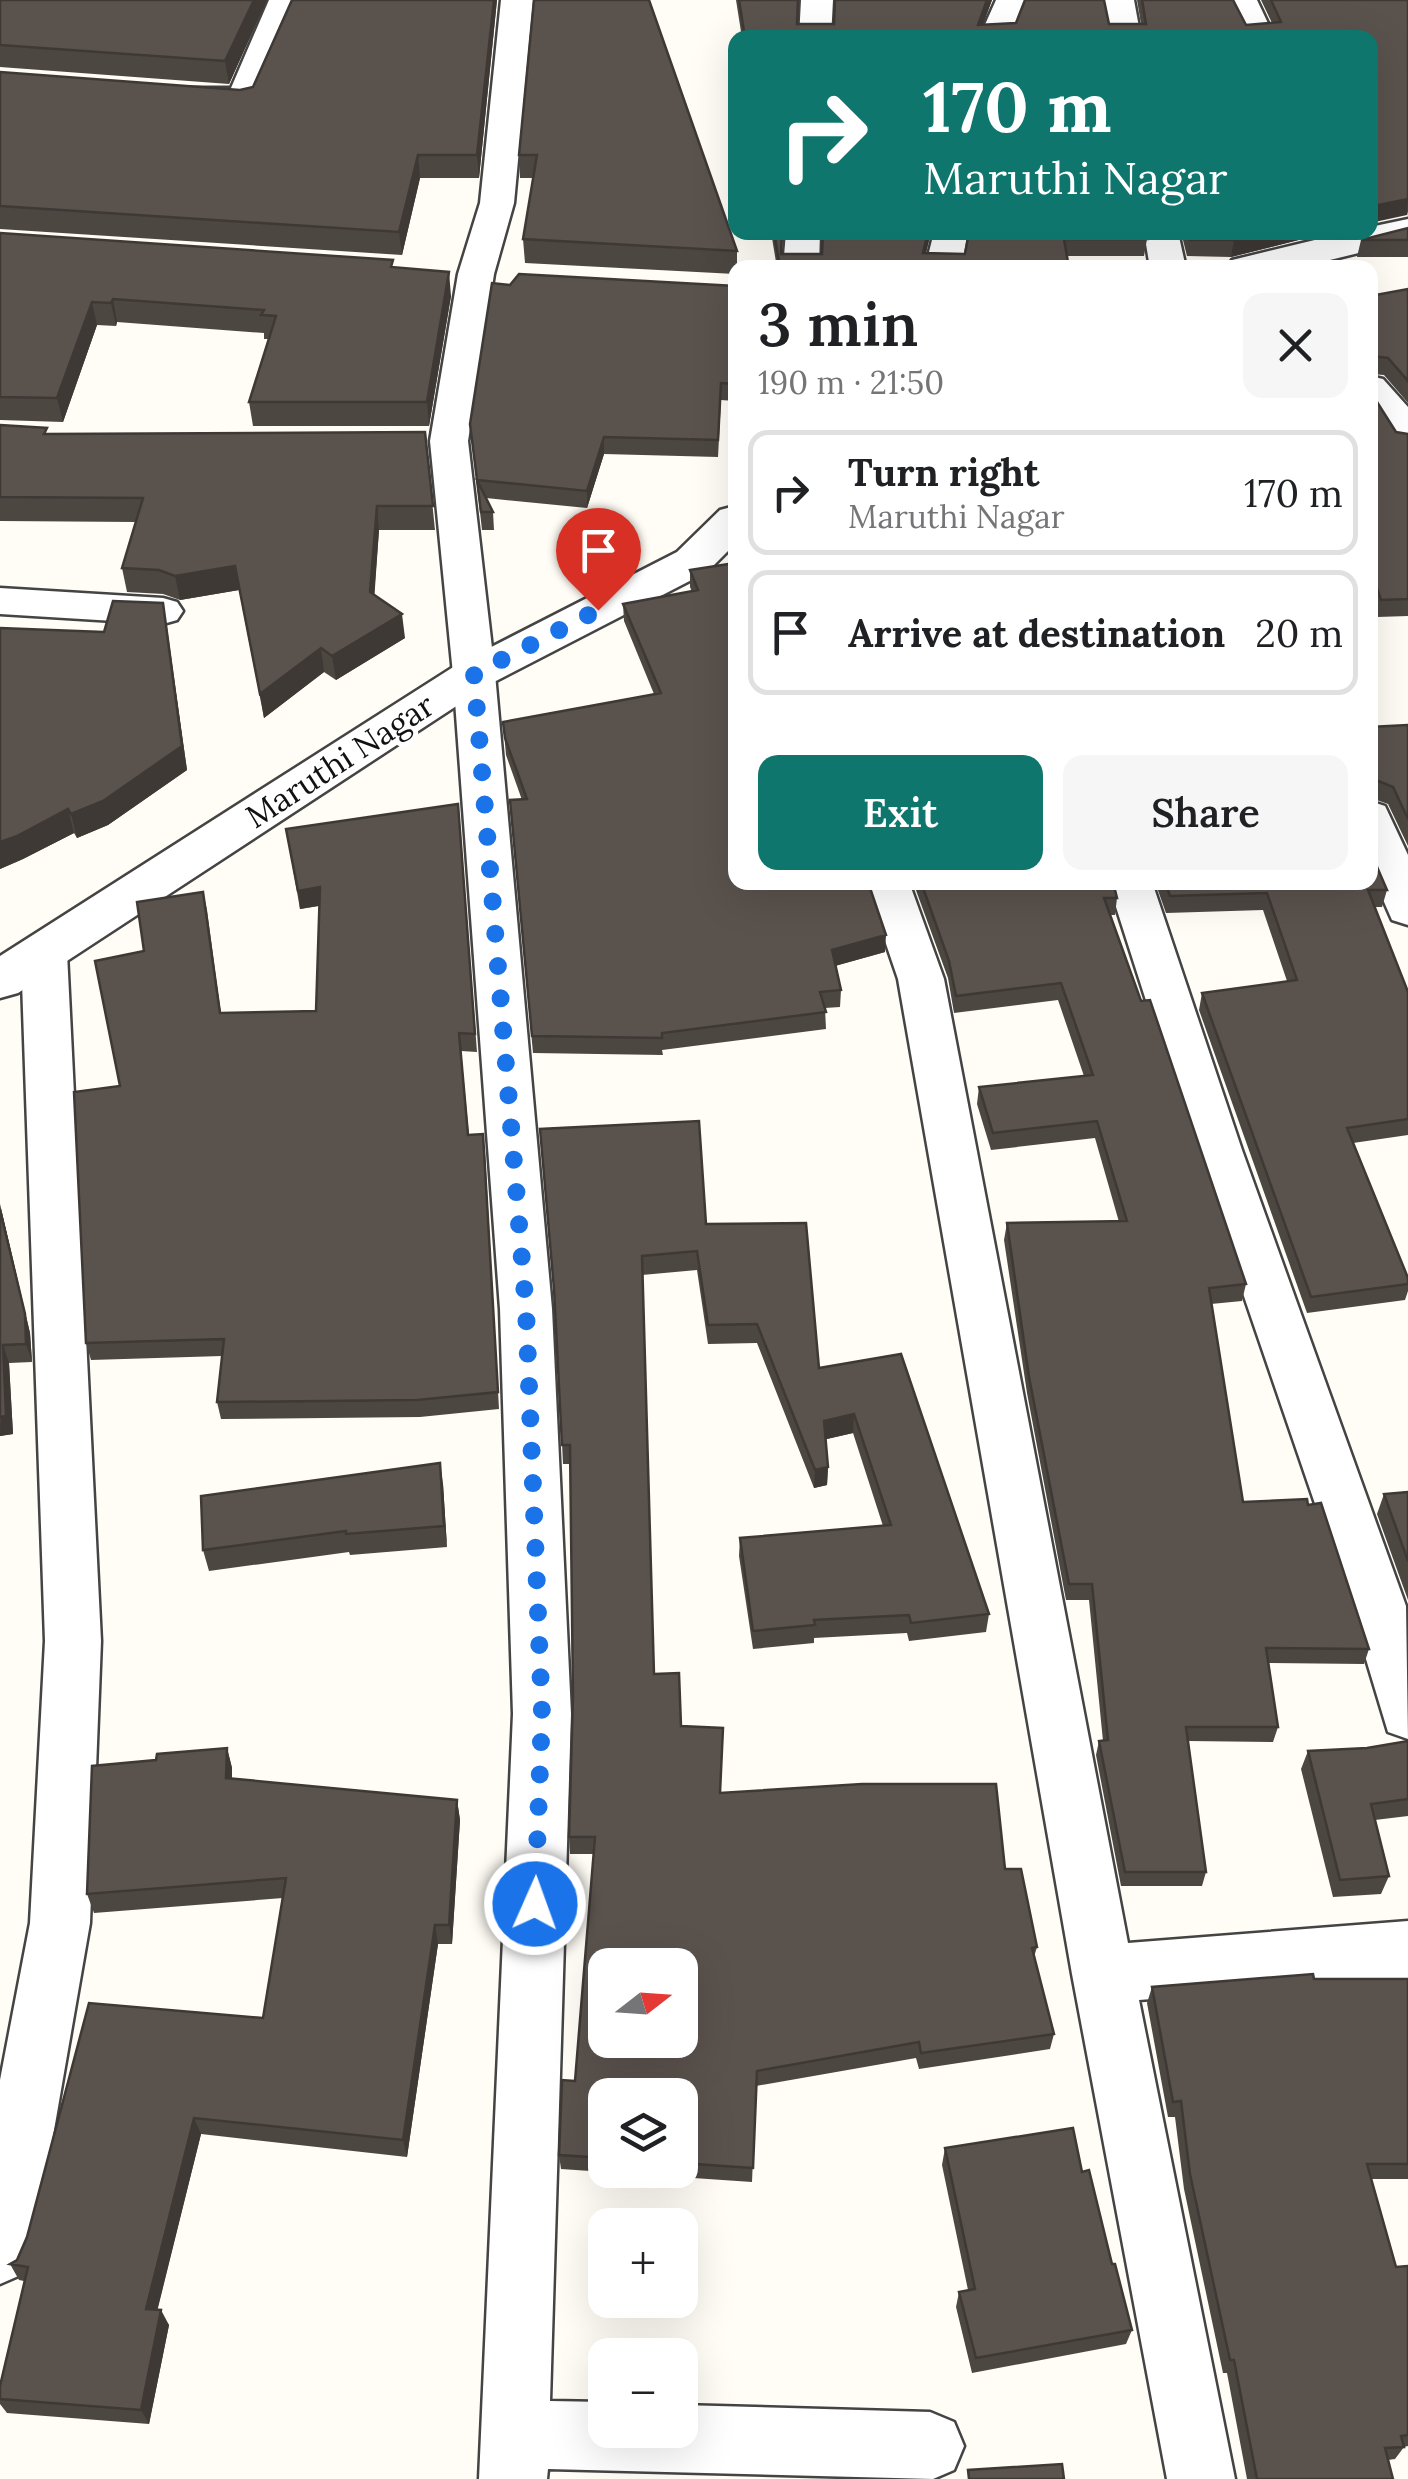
<!DOCTYPE html>
<meta charset="utf-8">
<style>
body{margin:0;font-family:Lora,serif;background:#f6f6f6;color:#202124;height:100vh;display:flex;flex-direction:column;font-size:38px;white-space:nowrap}
*{box-sizing:border-box;margin:0}
p{font-size:32px;color:#757577}
.icon{flex:none;width:55px;height:55px;fill:none;stroke:currentColor;stroke-width:2;stroke-linecap:round;stroke-linejoin:round}
.map{position:relative;flex:1;overflow:hidden}
.panel{position:absolute;left:728px;top:260px;width:650px;height:630px;display:flex;flex-direction:column;background:#fff;border-radius:20px;box-shadow:0 10px 40px #0002}
.panel>*{flex:none}
.hud{position:absolute;left:728px;top:30px;width:650px;height:210px;border-radius:20px;box-shadow:0 10px 40px #0002;background:#0f766e;color:#fff;overflow:hidden}
.needle{width:65px;rotate:73deg}
.fabs{position:absolute;left:588px;top:1948px;display:grid;gap:20px}
.fabs a{display:grid;place-items:center;width:110px;height:110px;border-radius:20px;background:#fff;box-shadow:0 10px 40px #0002;font-size:50px}
.pin{position:absolute;display:grid;place-items:center;width:85px;height:85px;color:#fff;margin:-102px -42px;border-radius:50% 50% 50% 0;rotate:-45deg;box-shadow:0 0 10px #0007}
.pin .icon{rotate:45deg}
.me{position:absolute;width:110px;margin:-55px;rotate:2deg;stroke-linejoin:round;filter:drop-shadow(0 0 8px #0008)}
.turn{display:flex;align-items:center;gap:35px;height:210px;padding:0 30px;font-size:45px}
.turn .icon{width:130px;height:130px;stroke-width:2.5}
.turn b{display:block;font-size:70px;line-height:85px}
.round{display:grid;place-items:center;flex:none;width:105px;height:105px;border-radius:20px;background:#f6f6f6}
.summary{display:flex;align-items:center;justify-content:space-between;height:170px;padding:0 30px}
h1{font-size:60px;font-weight:600;line-height:75px}
.primary-button{display:flex;gap:20px;margin-top:auto;padding:20px 30px}
.primary-button a{flex:1;height:115px;border-radius:20px;background:#0f766e;color:#fff;font-size:40px;font-weight:600;line-height:115px;text-align:center}
.primary-button a+a{background:#f6f6f6;color:#202124}
ul{padding:0;list-style:none}
li{display:flex;align-items:center;gap:30px;height:125px;margin:0 20px 15px;padding:0 10px;border:5px solid #e0e0e0;border-radius:20px}
li div{flex:1}
li b{display:block;font-size:38px}
li em{font-style:normal}
.map>svg:first-child{display:block}
.lines{fill:none;stroke-linecap:round;stroke-linejoin:round}
.minor-casing{stroke:#444;stroke-width:5}
.tertiary-casing{stroke:#444;stroke-width:5}
.minor{fill:#fff;fill-rule:evenodd}
.tertiary{fill:#fff;fill-rule:evenodd}
.wall{fill:#4d4742;fill-rule:evenodd}
.shaded-wall{fill:#3f3936}
.building{fill:#5a524d;stroke:#3f3936;stroke-width:2.5;fill-rule:evenodd}
.route{stroke:#1a73e8;stroke-width:18;stroke-dasharray:0 32.4}
.labels{text-anchor:middle;stroke-width:10;stroke-linejoin:round;paint-order:stroke}
.street-label{font-size:32px;fill:#111;stroke:#fff}
</style>
<div class="map">
<svg width="1408" height="2479" viewBox="0 0 1408 2479">
<rect width="100%" height="100%" fill="#fffdf5"/>
<g class="lines">
<g class="minor-casing">
<path id="minor" d="M269,0H301L255,106L243,109L177,102L173,95L177,88H231Z
M501,0H533L514,203L494,274L468,441L495,674L552,1309L571,1714L550,2401L605,2402V2430H680V2405L930,2412L954,2422L964,2446L954,2470L933,2479L548,2469L547,2479H479L513,1714L500,1309L453,674L430,441L458,274L480,203Z
M801,0H833L831,38H799Z
M996,0H1028L1011,38H979Z
M1102,0H1134L1141,38H1109Z
M1225,0H1257L1275,38H1243Z
M786,232H820L819,268H783Z
M934,232H968L961,268H925Z
M1144,232H1178L1186,268H1150Z
M1370,376L1383,379L1408,407V450L1395,447L1370,408Z
M0,588L163,598L177,602L183,611L177,620L163,624L0,614Z
M1370,801L1385,806L1408,855V925L1392,920L1370,870Z
M865,882H909L944,979L1128,1943L1408,1921V1979L1139,2000L1235,2479H1167L1072,1974L898,979Z
M1108,882H1152L1242,1150L1406,1606L1408,1739L1388,1732L1350,1606L1194,1150Z
M44,937L60,942L67,953L101,1641L90,1923L33,2251L23,2274L0,2284V2080L30,1923L45,1641L21,953L28,942Z"/>
</g>
<g class="tertiary-casing">
<path id="tertiary" d="M1408,219V241L1297,268H1227L1232,260L1348,232H1370V227Z
M735,506V544L707,572L490,684L18,993L0,998V956L458,664L677,552L720,510Z"/>
</g>
<use href="#minor" class="minor"/>
<use href="#tertiary" class="tertiary"/>
</g>
<path class="wall" d="M0,0H267L229,84L0,67Z
M497,0L479,178H420L402,255L0,229V72L240,90L253,87Z
M534,0L737,251V268H735V274L525,263L523,239L533,178H520L519,155Z
M736,0H798L797,24H834L992,0L983,24H1141L1137,0H1233L1246,25L1272,23L1261,0H1408V216L1370,38H742Z
M1408,228V257H1357L1361,240Z
M771,232H783L782,254H822L823,232H931L926,253L965,254L969,232L1147,239L1144,256H1067L1069,268H777Z
M1181,232H1330L1231,257L1187,256Z
M0,233L393,267L451,296L429,426H253L249,402L269,339H264V333L117,322L116,326L97,325L63,422L0,420Z
M510,285L735,286V401L721,400L718,457L604,454L587,508L486,498L493,512L494,530H482L472,441Z
M1408,289V403L1384,375L1371,374L1370,391L1396,432L1408,434V616L1377,617L1370,597V296Z
M0,425L48,434L425,432L435,530H379L374,595L405,638L336,680L324,672L264,718L239,590L180,600L163,594L127,592L122,568L136,522L0,521Z
M690,570L885,952L835,966L841,990L840,1007L825,1008L826,1029L662,1050L663,1055L533,1053L510,800H522L506,755L503,722L654,694L624,621L623,604L692,592L690,587Z
M167,627L187,770L108,825L77,838L74,833L23,859L0,869V628L104,632Z
M1408,725V846L1388,804L1371,798V853L1387,890L1382,907H1375L1408,992V1135L1353,1143L1408,1278V1291L1405,1300L1307,1313L1199,1010L1202,993L1287,981L1263,910L1166,913L1155,882H1370V727Z
M458,804L477,1052L461,1051L469,1135L485,1152L499,1409L420,1417L221,1419L217,1402L222,1356L91,1360L86,1343L120,1086L144,951L203,892L221,1013L316,1011L319,906L300,909L286,829Z
M913,882H1113L1117,898L1115,915H1110L1246,1284L1242,1301L1211,1304L1243,1502L1308,1505L1369,1649L1364,1664L1269,1663L1278,1727L1273,1742L1188,1741L1206,1872L1202,1886H1121L1096,1755L1099,1741H1103L1089,1600H1066L1027,1393L1004,1240L1007,1223L1119,1222L1095,1138L991,1150L977,1104L979,1087L1084,1076L1058,1000L954,1013L948,978Z
M0,1204L30,1333L32,1362L9,1363L13,1434L0,1436Z
M706,1224L819,1368L901,1354L989,1614L986,1632L909,1641L907,1633L814,1638V1643L753,1649L739,1556L740,1538L883,1526L853,1433L826,1439L828,1467L827,1485L814,1488L757,1343L708,1344L697,1270L642,1275L654,1674L681,1726L721,1793L1005,1869L1037,1947L1034,1957L1054,2034L1050,2049L919,2069L916,2058L756,2086L752,2182L561,2169L559,2155L575,2081L594,1854H570L569,1837L573,1696L570,1464H563L555,1298ZM605,2095H680V2170H605Z
M443,1484L447,1547L350,1555L349,1552L209,1571L203,1550Z
M1408,1492V1600L1377,1514L1384,1494Z
M1408,1741V1816L1375,1820L1389,1876L1381,1894L1333,1897L1301,1769L1308,1751L1367,1748Z
M227,1748L232,1768V1778L457,1800L460,1820L452,1944H438L407,2157L201,2134L157,2310L169,2325L149,2424L7,2413L0,2404V2386L24,2281L19,2280L10,2264L17,2260L263,2018L283,1898L94,1913L87,1894L156,1760Z
M1314,1979H1408V2179H1371L1396,2267L1408,2266V2446L1404,2447L1395,2459L1388,2460L1393,2479H1247L1227,2373H1223L1184,2189L1175,2117H1168L1147,2003L1152,1987Z
M945,2148L1082,2172L1132,2330L1126,2344L972,2373L956,2307L959,2292L968,2290L942,2165Z"/>
<path class="shaded-wall" d="M254,0H267L229,84L225,61Z
M494,0H497L479,178L477,155Z
M987,0H992L978,38V25Z
M418,155L420,178L402,255L399,232Z
M1408,199L1407,215L1370,223V211L1373,206Z
M928,232H931L923,265V253Z
M1263,232H1330L1231,257L1234,240Z
M449,272L451,296L429,426L427,402Z
M113,299L117,322L116,326L111,303Z
M92,302L97,325L63,422L57,398Z
M604,437V454L587,508V491Z
M377,506L379,530L373,616L370,592Z
M235,566L239,590L180,600L175,576Z
M163,603L187,770L108,825L77,838L71,814Z
M402,614L405,638L336,680L332,656Z
M321,648L324,672L264,718L260,694Z
M68,809L74,833L23,859L0,869V842Z
M320,887L323,905L300,909L298,891Z
M203,892L207,910L223,1031L220,1013Z
M886,935L885,952L831,967L832,950Z
M0,1204L30,1333L32,1362L26,1344Z
M3,1345L9,1363L13,1434L0,1436Z
M854,1414L853,1433L823,1440L824,1421Z
M440,1463L443,1484L447,1547L444,1526Z
M828,1467L827,1485L814,1488L815,1470Z
M227,1748L232,1768V1797L226,1778Z
M457,1800L460,1820L452,1944L449,1925Z
M435,1925L438,1944L407,2157L403,2140Z
M194,2118L201,2134L154,2324L146,2309Z
M161,2310L169,2325L149,2424L141,2410Z"/>
<path class="building" d="M0,0H254L225,61L0,45Z
M292,0H494L477,155H418L399,232L0,206V72L240,90L253,87Z
M534,0H649L737,251L523,239L537,155H519Z
M739,0H798L797,24H834L835,0H987L978,25L1016,23L1025,0H1104L1109,24H1146L1142,0H1233L1246,25L1281,22L1271,0H1408V199L1373,206L1370,211V38H745Z
M1408,228V240H1361Z
M774,232H782L781,254H822L823,232H928L923,253L965,254L969,232H1145L1147,239H1064L1069,268H963L881,263V268H780Z
M1188,232H1263L1234,240H1190Z
M0,233L393,260L391,267L449,272L427,402H249L276,316L261,315L264,310L113,299L111,303L92,302L57,398L0,397Z
M519,274L735,286V384L721,383L718,440L604,437L587,491L477,480L493,512H481L470,424L492,283L510,285Z
M1408,289V381L1388,358L1371,356L1370,391L1396,432L1408,434V599L1381,600L1370,567V296Z
M0,425L47,428L44,434L425,432L433,506H377L370,592L402,614L332,656L321,648L260,694L235,566L175,576L159,570L122,568L143,498L0,497Z
M735,563V882H868L886,935L832,950L841,990L820,992L826,1012L662,1033V1038L532,1036L510,800L527,799L505,738L503,722L661,693L623,604L698,590L690,570Z
M113,601L163,603L182,746L103,801L71,814L68,809L17,836L0,842V628L104,632Z
M1408,725V819L1393,787L1376,780L1371,784V853L1387,890H1368L1408,992V1119L1347,1128L1408,1278V1284L1311,1297L1202,993L1297,980L1267,893L1170,896L1165,882H1370V727Z
M458,804L475,1034L459,1033L468,1135L483,1134L498,1392L417,1400L217,1402L224,1339L86,1343L74,1092L120,1086L95,961L144,951L137,902L203,892L220,1013L316,1011L320,887L298,891L286,829Z
M921,882H1113L1117,898H1104L1141,1001L1150,1000L1246,1284L1209,1288L1243,1502L1307,1499L1308,1505L1321,1503L1369,1649L1266,1648L1278,1727H1186L1206,1872H1125L1099,1741L1108,1740L1092,1584H1069L1029,1377L1007,1223L1127,1221L1097,1121L993,1133L979,1087L1093,1075L1061,983L956,996L949,961Z
M699,1121L706,1224L806,1223L819,1368L901,1354L989,1614L911,1623L909,1615L814,1620L815,1625L753,1631L740,1538L891,1525L854,1414L824,1421L828,1467L815,1470L757,1324L708,1325L697,1251L642,1256L654,1674L679,1673L681,1726L723,1728L720,1793L862,1784H996L1005,1869H1021L1037,1947L1032,1948L1054,2034L921,2053L919,2042L757,2071L753,2168L680,2163V2095H605V2158L559,2155L562,2080L575,2081L595,1837H569L573,1696L570,1445H562L554,1289L540,1129ZM605,1965H680V2040H605Z
M0,1210L25,1314L26,1344L3,1345L6,1416L0,1417Z
M440,1463L444,1526L346,1534V1531L203,1550L201,1496Z
M1408,1492V1561L1384,1494Z
M1408,1741V1799L1371,1804L1389,1876L1340,1880L1308,1751L1367,1748Z
M227,1748L226,1778L457,1800L449,1925H435L403,2140L194,2118L146,2309L161,2310L141,2410L0,2399V2386L28,2267L10,2264L17,2260L27,2237L89,2003L263,2018L286,1878L87,1894L92,1766L156,1760L157,1754Z
M1313,1974L1314,1979H1408V2164H1367L1396,2267L1408,2266V2435L1401,2436L1404,2447L1385,2448L1393,2479H1257L1234,2360H1230L1190,2174L1181,2101L1173,2102L1152,1987Z
M1073,2128L1082,2172L1089,2170L1112,2264H1115L1132,2330L976,2358L959,2292L975,2289L945,2148Z
M1062,2464L1064,2479H969L968,2470Z"/>
<g class="lines">
<path class="route" d="M535,1904L542,1714L526,1309L474,674L598,610"/>
</g>
<g class="labels">
<g class="street-label">
<text transform="translate(340 761) rotate(-33)" y="11">Maruthi Nagar</text>
</g>
</g>
</svg>
<div class="fabs">
<a><svg class="needle" viewBox="-14 -14 28 28"><path d="M0-13l5 13h-10z" fill="#e53935"/><path d="M0 13l5-13h-10z" fill="#757577"/></svg></a>
<a><svg class="icon" aria-label="layers" viewBox="0 0 24 24"><path d="M12 4l9 5-9 5-9-5zM3 14l9 5 9-5"/></svg></a>
<a>+</a>
<a>−</a>
</div>
<div class="pin" style="left:598px;top:610px;background:#d93025"><svg class="icon" aria-label="arrive" viewBox="0 0 24 24"><path d="M6 21V4h12l-3 4 3 4H6"/></svg></div>
<svg class="me" style="left:535px;top:1904px" viewBox="-20 -20 40 40"><circle r="17" fill="#1a73e8" stroke="#fff" stroke-width="3"/><path d="M0-11L8 9 0 5-8 9z" fill="#fff"/></svg>
<div class="hud">
<div class="turn"><svg class="icon" aria-label="right" viewBox="0 0 24 24"><path d="M7 20v-9h11M14 6l5 5-5 5"/></svg><div><b>170 m</b>Maruthi Nagar</div></div>
</div>
<section class="panel">
<div class="summary"><div><h1>3 min</h1><p>190 m · 21:50</p></div><a class="round"><svg class="icon" aria-label="close" viewBox="0 0 24 24"><path d="M6 6l12 12M18 6L6 18"/></svg></a></div>
<ul>
<li><svg class="icon" aria-label="right" viewBox="0 0 24 24"><path d="M7 20v-9h11M14 6l5 5-5 5"/></svg><div><b>Turn right</b><p>Maruthi Nagar</p></div><em>170 m</em></li>
<li><svg class="icon" aria-label="arrive" viewBox="0 0 24 24"><path d="M6 21V4h12l-3 4 3 4H6"/></svg><div><b>Arrive at destination</b></div><em>20 m</em></li>
</ul>
<div class="primary-button"><a>Exit</a><a>Share</a></div>
</section>
</div>
